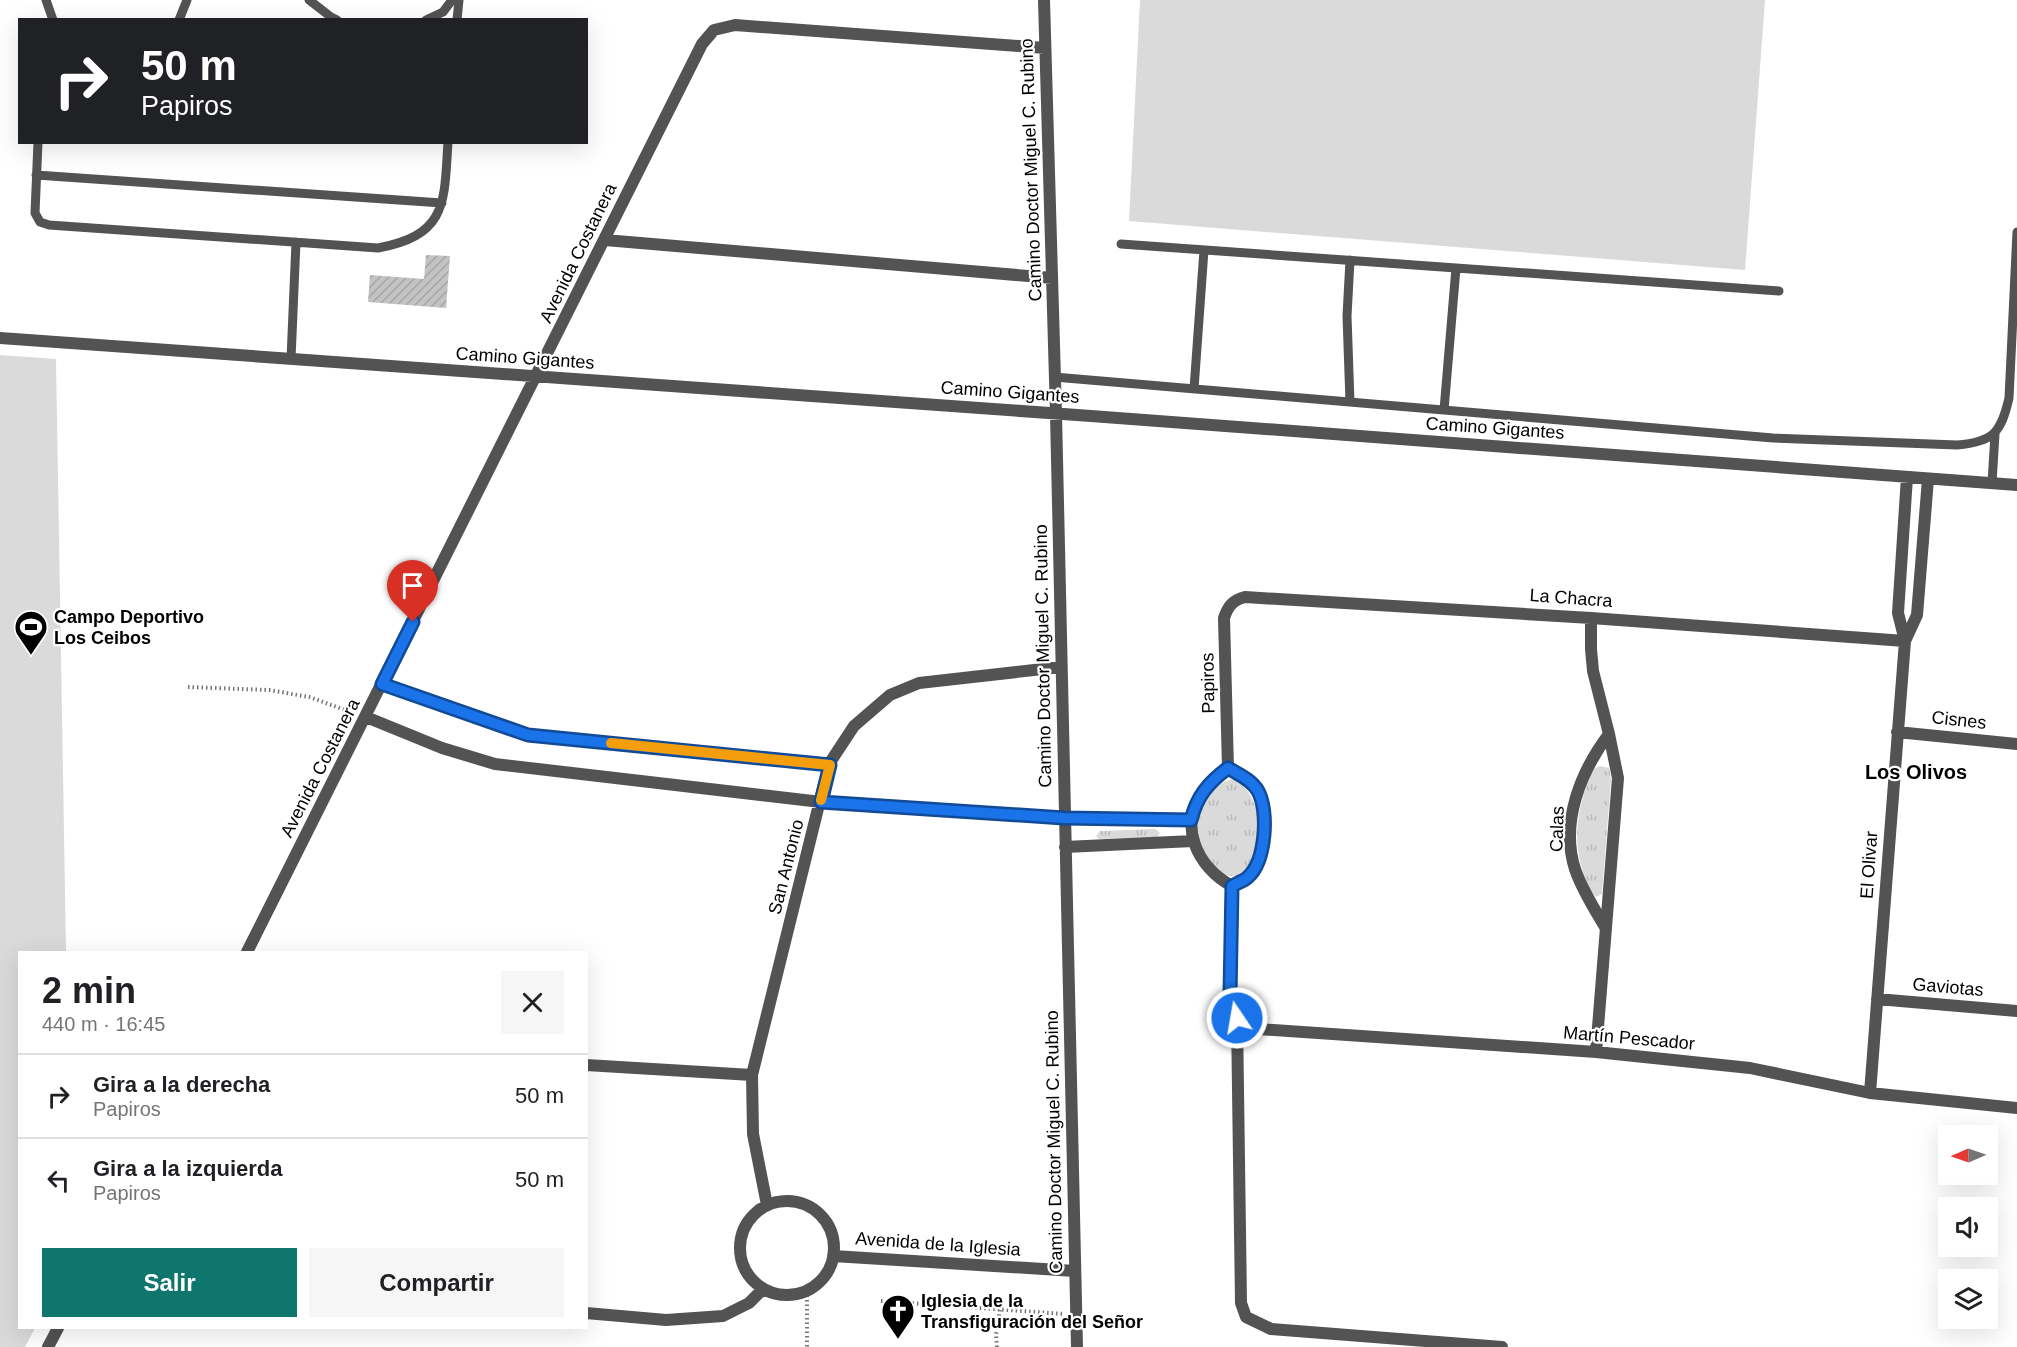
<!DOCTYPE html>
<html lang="es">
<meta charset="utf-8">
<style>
body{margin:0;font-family:Arial,sans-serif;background:#f6f6f6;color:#202124;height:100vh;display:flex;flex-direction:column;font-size:22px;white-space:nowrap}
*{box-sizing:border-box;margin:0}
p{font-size:20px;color:#757577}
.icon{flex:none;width:33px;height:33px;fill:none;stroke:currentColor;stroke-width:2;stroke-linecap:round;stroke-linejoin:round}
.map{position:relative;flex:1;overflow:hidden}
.drawer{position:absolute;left:18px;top:951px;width:570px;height:378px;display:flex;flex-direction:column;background:#fff;border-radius:0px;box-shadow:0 6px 24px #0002}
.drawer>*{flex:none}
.banner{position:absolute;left:18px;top:18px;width:570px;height:126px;border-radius:0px;box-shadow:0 6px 24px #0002;background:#202124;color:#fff;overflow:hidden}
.needle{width:39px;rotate:268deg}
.controls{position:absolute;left:1938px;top:1125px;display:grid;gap:12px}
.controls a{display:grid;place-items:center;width:60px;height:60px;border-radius:0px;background:#fff;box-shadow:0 6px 24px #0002;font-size:30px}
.pin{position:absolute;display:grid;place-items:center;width:51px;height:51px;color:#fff;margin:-62px -26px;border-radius:50% 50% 50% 0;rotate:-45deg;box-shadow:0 0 6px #0007}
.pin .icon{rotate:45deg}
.me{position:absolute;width:66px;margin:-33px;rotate:348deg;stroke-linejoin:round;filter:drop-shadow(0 0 4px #0008)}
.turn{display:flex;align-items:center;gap:21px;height:126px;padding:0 24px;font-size:27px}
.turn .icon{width:78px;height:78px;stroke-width:2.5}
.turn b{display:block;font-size:42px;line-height:51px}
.round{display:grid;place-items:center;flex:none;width:63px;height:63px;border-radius:0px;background:#f6f6f6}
.head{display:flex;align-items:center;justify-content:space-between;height:102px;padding:0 24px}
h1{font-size:36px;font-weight:600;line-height:45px}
.action{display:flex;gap:12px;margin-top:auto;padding:12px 24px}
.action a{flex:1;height:69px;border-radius:0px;background:#0f766e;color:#fff;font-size:24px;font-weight:600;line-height:69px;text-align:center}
.action a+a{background:#f6f6f6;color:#202124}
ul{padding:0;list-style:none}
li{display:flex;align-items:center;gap:18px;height:84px;padding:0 24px;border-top:2px solid #e0e0e0}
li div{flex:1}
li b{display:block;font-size:22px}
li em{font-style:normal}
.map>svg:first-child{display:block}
.grass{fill:url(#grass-tufts)}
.park{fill:#dadada}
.building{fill:url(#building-hatch)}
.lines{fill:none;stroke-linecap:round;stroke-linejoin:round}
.path{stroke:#757575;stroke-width:4;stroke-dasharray:1.5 3;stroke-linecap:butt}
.service{stroke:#535353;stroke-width:9}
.minor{stroke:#535353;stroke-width:12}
.route-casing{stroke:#114b97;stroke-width:15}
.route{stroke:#1a73e8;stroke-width:10}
.slow{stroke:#f59e0b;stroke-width:10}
.labels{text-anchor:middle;stroke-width:4.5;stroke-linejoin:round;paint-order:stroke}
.street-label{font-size:18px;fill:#000;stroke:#fff}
.poi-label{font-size:18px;font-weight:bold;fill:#000;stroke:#fff;text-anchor:start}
.neighbourhood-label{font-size:20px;font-weight:bold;fill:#000;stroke:#fff}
</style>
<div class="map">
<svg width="2017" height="1347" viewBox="0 0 2017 1347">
<defs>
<pattern id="grass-tufts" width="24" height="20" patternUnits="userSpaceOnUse" patternTransform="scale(1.5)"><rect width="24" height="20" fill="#dadada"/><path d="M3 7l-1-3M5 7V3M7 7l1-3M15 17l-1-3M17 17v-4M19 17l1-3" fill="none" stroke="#b9b9b9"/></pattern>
<pattern id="building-hatch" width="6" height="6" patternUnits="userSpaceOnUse" patternTransform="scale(1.5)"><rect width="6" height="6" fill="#c3c3c3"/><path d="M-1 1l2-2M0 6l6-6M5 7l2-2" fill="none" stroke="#a6a6a6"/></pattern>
</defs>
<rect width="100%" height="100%" fill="#fff"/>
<path class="grass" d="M1600,766L1609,768L1611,779L1602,894L1596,897C1589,891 1586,880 1583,872C1571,836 1579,803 1593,769Z
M1232,779C1259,789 1263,832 1255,856C1253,862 1249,868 1245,873C1218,887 1197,850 1197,826C1197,806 1213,784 1232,779Z
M1155,829L1160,833L1157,837L1099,839L1096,836L1100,831Z"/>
<path class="park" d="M1140,0H1765L1745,270L1129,221Z
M0,355L56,359L66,952H20V1328H35L25,1347H0Z"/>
<path class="building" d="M426,255L450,256L446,308L368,302L370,275L424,279Z"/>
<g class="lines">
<path class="path" d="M188,687L269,690L309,697L351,712
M807,1291V1347
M881,1301L1064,1314
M997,1347L996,1335L1000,1310"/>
<path class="service" d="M46,0L53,20
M309,0L331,17L337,20
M179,20L187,0
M426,20L443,12L452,0
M457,20L459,0
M38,142L35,213L40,222L49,225L378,248C448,235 444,202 448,142
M36,175L442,203
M1121,244L1779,291
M291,359L296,242
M1054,377L1773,438L1957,445C1993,442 2001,433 2009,398L2017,232
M1194,389L1204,250
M1350,402L1347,316L1350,260
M1444,410L1456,268
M1992,483L1995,434"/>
<path class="minor" d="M1044,0L1056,414L1077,1347
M605,240L1052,278
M0,338L1091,416L2017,485
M1591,618V649L1593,671L1609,734L1618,778L1596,1052
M1905,641L1917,615L1928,479
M383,684L528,735L829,764
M366,717L442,748L495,764L821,802L1064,818L1191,820
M1897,732L2017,744
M1228,768L1224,618C1228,606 1233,600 1245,597L1591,618L1905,641
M1228,768C1219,775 1210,781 1204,790C1177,825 1197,867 1232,886
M1228,768C1238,774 1252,780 1258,791C1269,811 1266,861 1248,877C1244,881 1237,883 1232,886
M1065,847L1193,841
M1232,886L1230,994L1237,1018L1241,1303L1246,1317L1271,1329L1502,1347
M1605,927C1594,908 1582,890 1575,869C1560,822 1581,771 1609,734
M247,952L702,44L714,30L735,25L1045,48
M1877,999L2017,1011
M1237,1018L1258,1029L1596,1052L1750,1068L1870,1093L2017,1108
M586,1065L752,1075
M1870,1093L1905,641L1898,613L1907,477
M740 1248a47 47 0 1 1 94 0a47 47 0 1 1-94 0Z
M767,1205L753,1134L752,1075L829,764L854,726L890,695L919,683L1061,667
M833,1256L1075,1271
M586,1313L666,1320L723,1316L749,1303L763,1289
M48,1347L58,1328"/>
</g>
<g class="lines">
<g class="route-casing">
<path id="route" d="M413,622L382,684L528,735L830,765L821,802L1064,818L1191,820C1197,796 1208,783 1228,768C1238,774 1252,780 1258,791C1269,811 1266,861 1248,877C1244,881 1237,883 1232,886L1230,994L1237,1018"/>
</g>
<use href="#route" class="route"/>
<path class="slow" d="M611,743L830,765L821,800"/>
</g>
<defs>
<g id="stadium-pin" transform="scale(1.725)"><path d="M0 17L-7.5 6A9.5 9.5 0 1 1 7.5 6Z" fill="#000" stroke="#fff"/><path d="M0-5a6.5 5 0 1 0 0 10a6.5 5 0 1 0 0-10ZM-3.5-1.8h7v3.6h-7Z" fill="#fff"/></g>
<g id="church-pin" transform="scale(1.725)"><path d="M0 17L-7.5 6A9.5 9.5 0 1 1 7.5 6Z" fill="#000" stroke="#fff"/><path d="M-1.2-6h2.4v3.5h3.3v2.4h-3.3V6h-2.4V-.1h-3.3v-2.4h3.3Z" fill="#fff"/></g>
</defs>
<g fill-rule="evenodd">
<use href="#stadium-pin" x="31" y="627"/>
<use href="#church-pin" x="898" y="1311"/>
</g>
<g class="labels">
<g class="street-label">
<text transform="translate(1031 170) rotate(-92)" y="6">Camino Doctor Miguel C. Rubino</text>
<text transform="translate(578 253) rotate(-64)" y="6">Avenida Costanera</text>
<text transform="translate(525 358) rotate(4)" y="6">Camino Gigantes</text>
<text transform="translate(1010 392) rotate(4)" y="6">Camino Gigantes</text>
<text transform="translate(1495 428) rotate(4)" y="6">Camino Gigantes</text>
<text transform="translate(1571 598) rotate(4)" y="6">La Chacra</text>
<text transform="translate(1043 656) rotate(-91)" y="6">Camino Doctor Miguel C. Rubino</text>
<text transform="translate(1208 683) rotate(-91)" y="6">Papiros</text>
<text transform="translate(1959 720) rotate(6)" y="6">Cisnes</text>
<text transform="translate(320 768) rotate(-63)" y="6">Avenida Costanera</text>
<text transform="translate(1557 829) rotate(-88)" y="6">Calas</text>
<text transform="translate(1869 865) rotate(-86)" y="6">El Olivar</text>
<text transform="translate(786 867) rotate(-76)" y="6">San Antonio</text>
<text transform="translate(1948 987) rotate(5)" y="6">Gaviotas</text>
<text transform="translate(1629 1038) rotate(5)" y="6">Martín Pescador</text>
<text transform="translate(1054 1142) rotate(-91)" y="6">Camino Doctor Miguel C. Rubino</text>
<text transform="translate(938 1244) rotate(4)" y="6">Avenida de la Iglesia</text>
</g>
<g class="poi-label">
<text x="54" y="623">Campo Deportivo<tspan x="54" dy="21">Los Ceibos</tspan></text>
<text x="921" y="1307">Iglesia de la<tspan x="921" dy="21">Transfiguración del Señor</tspan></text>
</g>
<g class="neighbourhood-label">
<text x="1916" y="779">Los Olivos</text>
</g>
</g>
</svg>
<div class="controls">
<a><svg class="needle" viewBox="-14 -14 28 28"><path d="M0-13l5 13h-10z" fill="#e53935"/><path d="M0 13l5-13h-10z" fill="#757577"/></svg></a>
<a><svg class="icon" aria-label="sound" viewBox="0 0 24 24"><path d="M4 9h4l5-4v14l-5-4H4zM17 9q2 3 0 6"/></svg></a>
<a><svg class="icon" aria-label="layers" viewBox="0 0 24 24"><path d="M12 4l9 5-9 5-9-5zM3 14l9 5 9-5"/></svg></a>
</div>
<div class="pin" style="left:413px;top:622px;background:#d93025"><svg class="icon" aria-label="arrive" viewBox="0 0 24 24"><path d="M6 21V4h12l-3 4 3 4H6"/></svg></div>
<svg class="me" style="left:1237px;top:1018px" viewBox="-20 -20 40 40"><circle r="17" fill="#1a73e8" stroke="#fff" stroke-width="3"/><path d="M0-11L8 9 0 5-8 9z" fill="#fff"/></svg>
<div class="banner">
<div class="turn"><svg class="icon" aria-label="right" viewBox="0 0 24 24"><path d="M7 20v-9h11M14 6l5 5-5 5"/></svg><div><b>50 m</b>Papiros</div></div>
</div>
<section class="drawer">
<div class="head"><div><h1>2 min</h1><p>440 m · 16:45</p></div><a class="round"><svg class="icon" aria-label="close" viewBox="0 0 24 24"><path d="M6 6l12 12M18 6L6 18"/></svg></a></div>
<ul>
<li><svg class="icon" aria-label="right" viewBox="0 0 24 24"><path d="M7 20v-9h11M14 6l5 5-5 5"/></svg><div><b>Gira a la derecha</b><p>Papiros</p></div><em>50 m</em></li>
<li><svg class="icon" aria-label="left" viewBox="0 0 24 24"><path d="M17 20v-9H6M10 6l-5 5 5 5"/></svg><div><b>Gira a la izquierda</b><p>Papiros</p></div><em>50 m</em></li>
</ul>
<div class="action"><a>Salir</a><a>Compartir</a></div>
</section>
</div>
